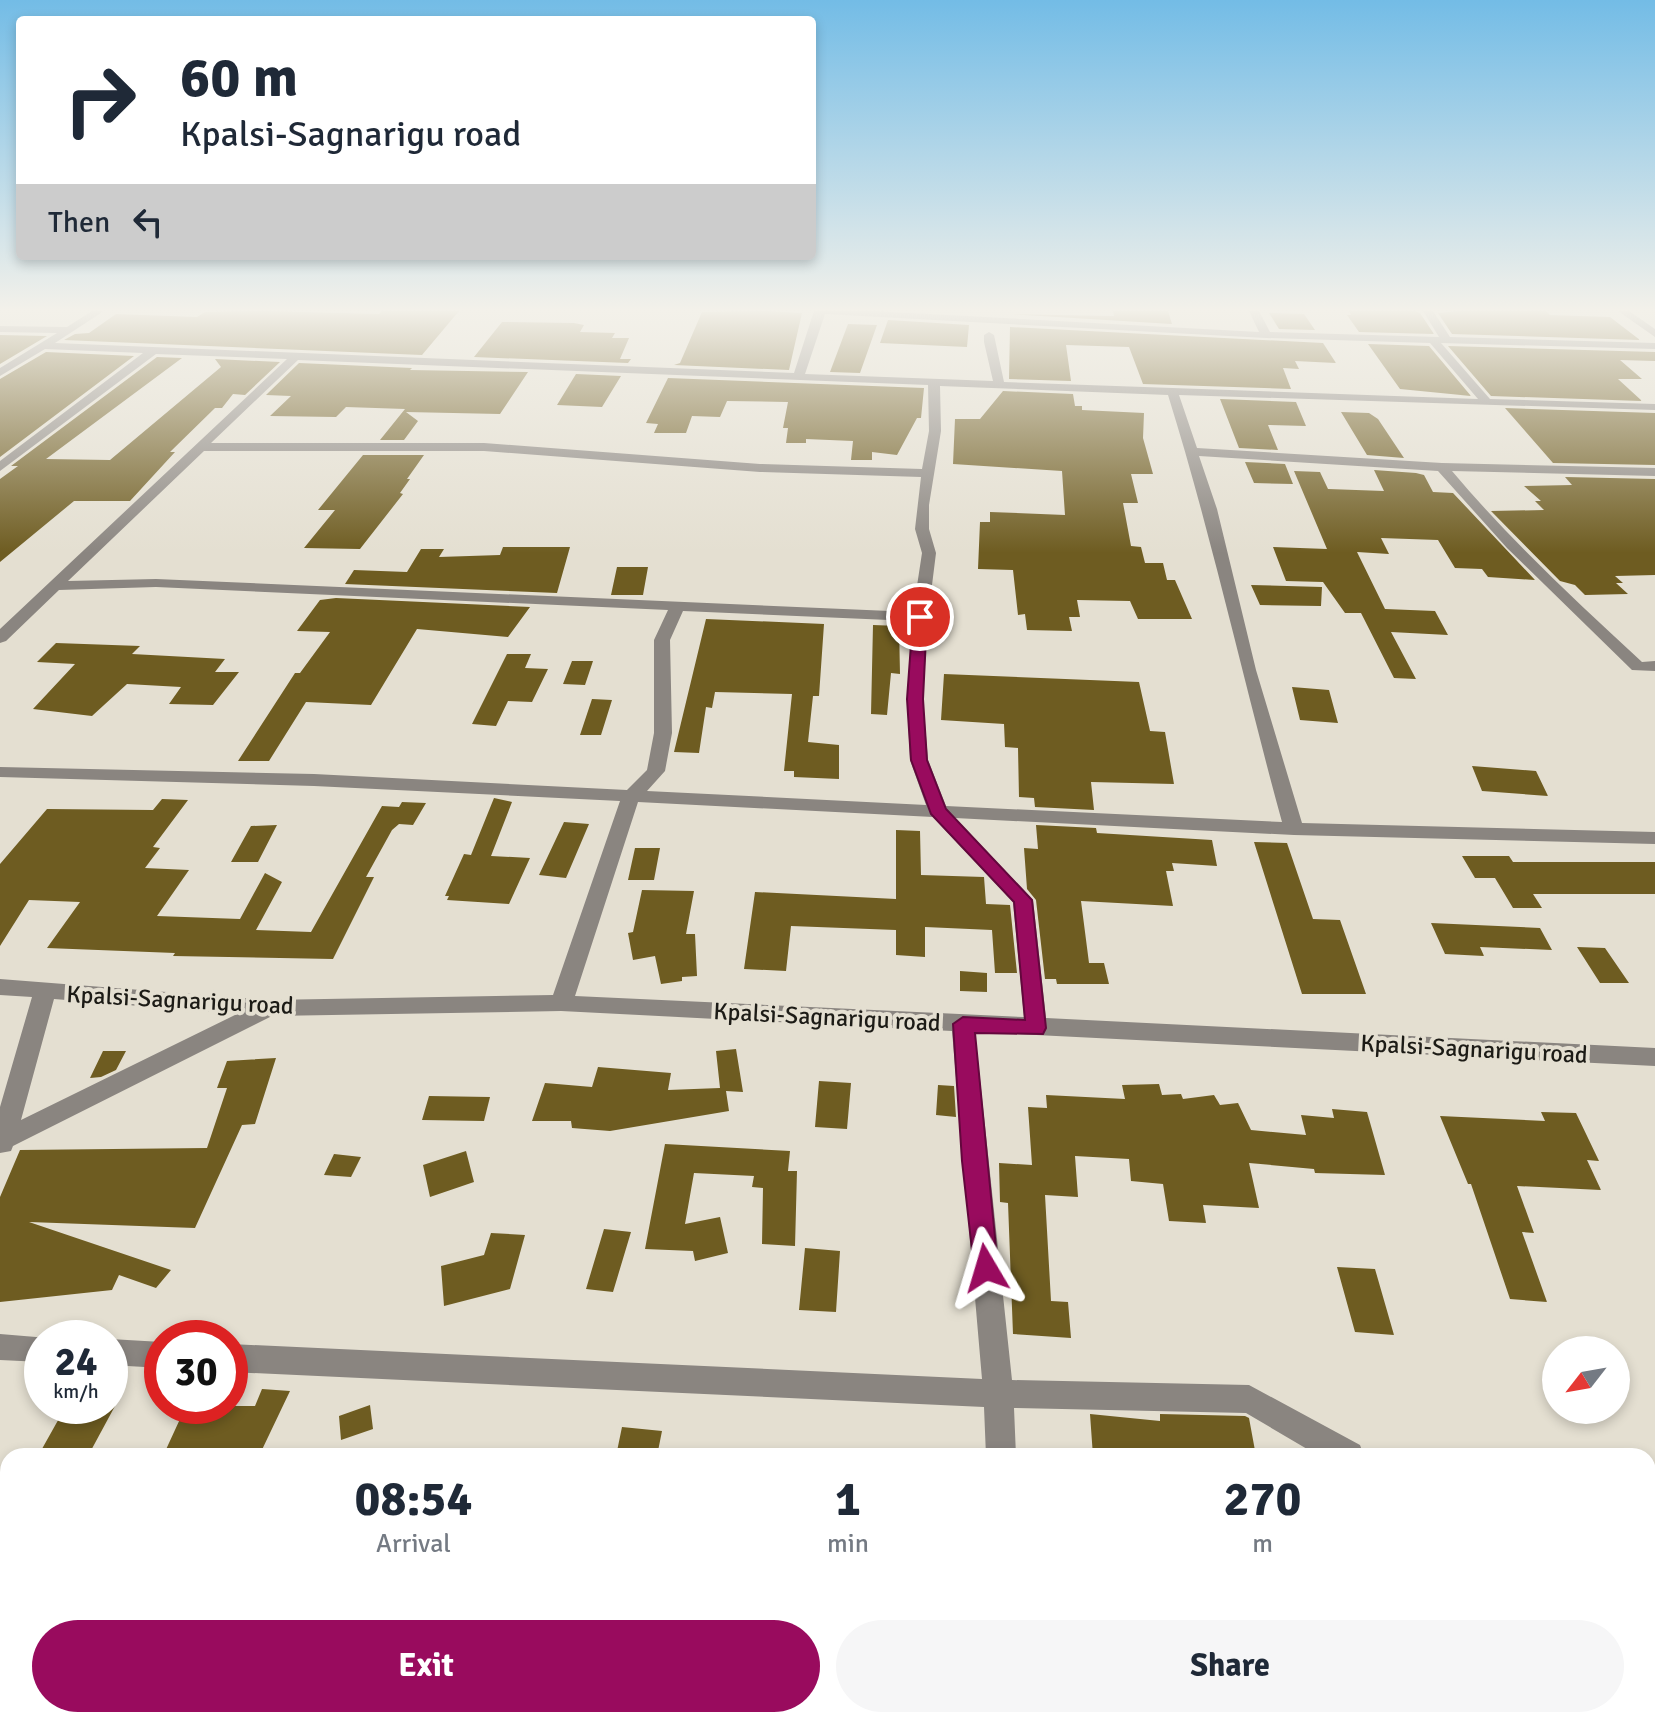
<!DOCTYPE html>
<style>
body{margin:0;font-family:Signika,sans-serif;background:#f6f6f7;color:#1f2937;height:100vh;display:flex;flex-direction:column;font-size:30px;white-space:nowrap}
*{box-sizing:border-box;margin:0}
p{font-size:26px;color:#747a83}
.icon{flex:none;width:44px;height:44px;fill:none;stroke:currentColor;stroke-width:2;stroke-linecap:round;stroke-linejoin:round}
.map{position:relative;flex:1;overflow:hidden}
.side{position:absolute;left:0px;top:1448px;width:1656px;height:280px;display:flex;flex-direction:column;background:#fff;border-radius:24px 24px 0 0;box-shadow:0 4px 12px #0003}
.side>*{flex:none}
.banner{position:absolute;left:16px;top:16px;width:800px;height:244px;border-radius:8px;box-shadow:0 4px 12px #0003;background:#fff;color:#1f2937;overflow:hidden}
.needle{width:52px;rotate:239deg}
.buttons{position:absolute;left:1542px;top:1336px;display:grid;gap:16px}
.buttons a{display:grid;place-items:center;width:88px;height:88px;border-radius:50%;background:#fff;box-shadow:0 4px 12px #0003;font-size:40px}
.speed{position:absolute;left:24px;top:1320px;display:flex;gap:16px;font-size:40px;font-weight:700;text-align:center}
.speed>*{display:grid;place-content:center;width:104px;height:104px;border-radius:50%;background:#fff;box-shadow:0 4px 12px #0003;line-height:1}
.speed small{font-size:20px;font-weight:400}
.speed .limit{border:12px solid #d22;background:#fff;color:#111}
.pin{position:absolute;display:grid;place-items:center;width:68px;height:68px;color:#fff;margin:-34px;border:4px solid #fff;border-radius:50%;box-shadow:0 2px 8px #0007}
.me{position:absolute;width:88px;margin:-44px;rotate:353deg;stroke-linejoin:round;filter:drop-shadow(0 0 6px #0008)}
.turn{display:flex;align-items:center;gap:28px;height:168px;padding:0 32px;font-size:36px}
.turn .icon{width:104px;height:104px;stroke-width:2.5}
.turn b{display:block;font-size:56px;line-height:68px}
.then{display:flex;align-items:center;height:76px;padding:0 32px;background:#0003;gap:16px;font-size:30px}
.eta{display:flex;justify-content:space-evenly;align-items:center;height:136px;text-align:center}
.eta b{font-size:48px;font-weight:700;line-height:56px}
.primary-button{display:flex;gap:16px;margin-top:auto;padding:16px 32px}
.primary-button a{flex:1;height:92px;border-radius:48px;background:#990b5e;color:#fff;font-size:32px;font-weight:700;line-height:92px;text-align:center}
.primary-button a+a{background:#f6f6f7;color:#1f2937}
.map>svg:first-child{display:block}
.building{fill:#6e5c21}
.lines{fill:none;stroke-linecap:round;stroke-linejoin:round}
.minor{fill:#8a8580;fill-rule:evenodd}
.route{fill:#990b5e;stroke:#63073d;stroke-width:2}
.labels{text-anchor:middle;stroke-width:8;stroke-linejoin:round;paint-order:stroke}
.street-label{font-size:24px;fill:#1c1b16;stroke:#e4dfd1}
</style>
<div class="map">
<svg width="1655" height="1728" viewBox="0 0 1655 1728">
<rect width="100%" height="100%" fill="#e4dfd1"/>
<path class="building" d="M263,311L379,314L382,311H459L422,355L64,340L75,334L89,333L116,314L197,317L205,312Z
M765,311L802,313L789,370L674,365L680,363L702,312Z
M1113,311H1168L1172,324L1009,314L1114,316Z
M1349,311H1415L1420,313L1434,334L1359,332L1347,315H1351Z
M1459,311H1546L1550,315L1610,317L1640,340L1452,334L1438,313Z
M1269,313L1304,314L1315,330L1279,329Z
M888,320L969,325L967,347L880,343Z
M502,322L574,323L584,325L580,332L615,333L612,338H629L620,359H631L628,363L474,357Z
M848,324L877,325L860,373L830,372Z
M1010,327L1323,343L1336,363L1295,361L1299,369L1283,368L1291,389L1143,384L1129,347L1066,345L1071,381L1009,379Z
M0,335L47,336L0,364Z
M1368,344L1429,346L1471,396L1400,389Z
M1448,346L1655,352V361L1620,360L1642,379H1618L1642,401L1491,396Z
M46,352L134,356L0,457V379Z
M157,357L182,358L46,459L110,460L221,367L215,359L280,362L245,395L233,394L222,408H215L170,452H175L130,501H74L0,562V479L18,466H11Z
M299,363L412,368L410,370L528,372L500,414L406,412L418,421L404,440H380L405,409L346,407L336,417L270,416L291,396L266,395Z
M576,374L621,376L602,407L557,405Z
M668,378L924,388L921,418H917L897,455L872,452V460H851L853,441L806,439V443H786L788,428H783L788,402L727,401L720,417L692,416L686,433H654L658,424L646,423Z
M1003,391L1073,394L1075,406H1082V410L1144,413L1143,438L1153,474H1131L1138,503H1123L1131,546L1141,547L1145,563H1163L1167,580H1175L1192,619H1138L1130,601L1077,600L1080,617H1069L1072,631L1027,630L1025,614L1018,615L1013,570L978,569L980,522H990V512L1065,515L1062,471L953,464L955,419H980Z
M1220,399L1296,402L1306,426L1268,425L1278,450L1239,448Z
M1505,408L1655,413V465L1553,463Z
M1341,412L1369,413L1378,419L1404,458L1367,455Z
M363,455H424L407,479H410L400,493L403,494L360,549L304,548L335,510H318Z
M1245,462L1285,464L1293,484L1254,483Z
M1374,470L1416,473L1424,475L1433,492L1453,493L1535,580L1488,577L1482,569L1455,568L1438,540L1381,538L1389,554L1357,552L1385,609L1435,611L1448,635L1391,632L1416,679L1394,678L1361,613H1345L1323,582L1286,581L1273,547L1327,549L1294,471L1320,472L1328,489L1384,491Z
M1565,477L1655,479V575L1615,576L1623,583H1616L1628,594L1585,595L1575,585L1560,581L1491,511L1544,510L1535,501H1541L1524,486L1572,485Z
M503,547H570L557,593L345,584L354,570L407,572L421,549H444L439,557L500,555Z
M617,567H648L643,595H611Z
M1251,585L1322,587L1321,606L1260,605Z
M336,598L530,607L508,637L417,629L371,705L306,702L269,761H238L295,673H300L330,632L297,631L320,600Z
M706,619L824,624L819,696H813L808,742L839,745V779L794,777V771H784L792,694L715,692L712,708L706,707L699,753L674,752Z
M873,625L899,626L900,674L891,673L887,715L871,714Z
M56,643L140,646L132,654L225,659L215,672H239L213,705L169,704L181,687L127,684L92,716L33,709L75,664L37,662Z
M507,654H531L525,668L548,669L532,702L508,701L496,726L472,724Z
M572,661H593L585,685L563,684Z
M944,674L1139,682L1150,731L1165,732L1174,784L1091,782L1094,810L1035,807L1034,798L1019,797L1018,748L1005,747L1004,724L941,720Z
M1292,687L1329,690L1338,723L1300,720Z
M592,699L612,700L601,735H580Z
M1472,766L1536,771L1548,796L1482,791Z
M494,798L512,802L491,856L530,858L509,904L447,900L449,896H445L464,854L471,855Z
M162,799L188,800L153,847L160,848L145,868L189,870L157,916L240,919L265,873L282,882L256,930L311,932L382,806L399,807L402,802L426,803L413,825L399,824L392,830L366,877H374L333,959L173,956L175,953L47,948L80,902L29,900L0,946V864L47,809L153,810Z
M564,822L589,824L566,878L539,875Z
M277,825L258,862H231L251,826Z
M1036,825L1096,828L1097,833L1212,840L1217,866L1172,863L1174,871H1166L1173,906L1081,901L1089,963H1104L1109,984H1057L1056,979H1045L1036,900L1027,889L1024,848L1038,849Z
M896,830L920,831L921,875L984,877L986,904L1010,905L1017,973H995L992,930L925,927V957L896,955V930L791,926L786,971L744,969L755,892L896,899Z
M1254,842L1287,843L1313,919L1340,920L1366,994H1302Z
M635,848H660L654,880H628Z
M1462,856H1509L1513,862H1655V894H1533L1542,908H1513L1495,878H1475Z
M642,890L694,891L686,934H695L697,976L682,977V981L661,984L655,956L633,960L628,933L633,932Z
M1431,923L1540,928L1552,950L1480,947L1484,956L1445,954Z
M1577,947L1605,948L1629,983H1600Z
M960,971L987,973V992L960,991Z
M736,1049L743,1092L726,1091L729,1111L610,1131L572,1128L571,1121H532L545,1083L592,1087L598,1067L671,1073L668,1090L720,1088L716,1051Z
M103,1051H126L116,1070L101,1077L90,1078Z
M276,1058L255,1124L242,1125L195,1228L29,1222L171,1270L156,1288L119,1275L112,1290L0,1302V1197L20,1150L207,1148L227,1088H217L227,1061Z
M819,1081L851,1083L847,1129L815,1127Z
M1159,1084L1162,1095L1181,1094L1183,1099L1214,1095L1220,1105L1238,1103L1251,1130L1306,1135L1301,1115L1334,1118L1332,1109L1367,1112L1385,1175L1315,1173L1314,1169L1249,1163L1259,1208L1203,1205L1206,1223L1169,1221L1163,1184L1131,1181L1129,1159L1075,1156L1078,1197L1045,1195L1051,1301L1068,1302L1071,1338L1013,1334L1008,1203L1000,1202L999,1163L1032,1165L1028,1107L1047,1108L1046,1095L1125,1099L1122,1085Z
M938,1085L954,1086L956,1117L936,1115Z
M429,1096L490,1097L484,1121L422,1120Z
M1541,1112L1576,1113L1599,1161L1587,1160L1601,1190L1517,1186L1534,1233L1522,1232L1547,1302L1510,1299L1471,1184H1468L1440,1116L1545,1121Z
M665,1144L790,1151L788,1171H797L795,1246L762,1244L763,1188L752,1187L754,1176L694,1173L685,1224L720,1217L728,1253L695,1261L693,1251L645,1249Z
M466,1151L474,1182L430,1197L423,1165Z
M334,1154L361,1157L351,1177L324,1175Z
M604,1229L631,1232L613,1292L586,1289Z
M491,1233L525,1235L510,1289L444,1306L441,1266L484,1255Z
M805,1248L840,1251L836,1312L799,1310Z
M1337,1267L1375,1269L1394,1335L1355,1332Z
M262,1389L290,1391L259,1456H163L186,1406H255Z
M370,1405L373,1429L341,1440L339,1416Z
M66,1406H115L88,1456H38Z
M1090,1414L1160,1421V1414L1245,1416L1249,1418L1256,1456H1093Z
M622,1427L662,1431L657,1456H616Z"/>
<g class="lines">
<path class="minor" d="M92,311H104L55,343L794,373L814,311H875L1259,332L1249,311H1259L1270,332L1439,337L1423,311H1433L1450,337L1655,343V349L1441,343L1490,399L1655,404V410L1179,395L1197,448L1442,463L1655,468V476L1452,471C1510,540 1576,601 1642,662L1655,661V671L1632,670L1507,548L1438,471L1199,456L1217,509L1256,670L1302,823L1655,832V844L1294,835L955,818L1033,900L1046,1018L1655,1048V1066L975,1032L1012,1380L1249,1385L1360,1445L1364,1456H1319L1246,1413L1014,1408L1016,1456H986L984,1407L230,1372V1344L982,1379L952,1031L561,1011L272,1016L13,1146L11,1151L0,1153V1107L32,997L0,995V979L268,1000L553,995L620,801L314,786L0,777V767L314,774L627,790L647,770L654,733V640L668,610L156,587L59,590L6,641L0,643V629L287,359L156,354L0,471V461L143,353L45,349L0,376V368L57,333L0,332V326L67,327ZM825,314L1266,338L1430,343L1478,399L1004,382L994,335L989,332L984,335V342L993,381L805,374ZM298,360L928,385L929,431L922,469L760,464L484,443H211ZM940,386L1168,395C1212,536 1243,680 1282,822L946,806L928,760L923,699L928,617L936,553L929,529V505L941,431ZM204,451H484L760,472L921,477L915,529L922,553L913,612L156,579L68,581ZM683,611L912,621L907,699L910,760L926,805L647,791L665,771L672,733L670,640ZM638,802L933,817L1013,902L1024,1017L575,996ZM54,999L237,1014L21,1120Z
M1618,311H1629L1655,329V337Z
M0,1334L48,1338H42V1362L0,1360Z
M110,1339L162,1342V1368L110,1365Z
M992,1720H1028V1728H992Z
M1532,1720H1570L1573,1728H1535Z"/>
</g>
<linearGradient id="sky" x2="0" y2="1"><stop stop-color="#73bce6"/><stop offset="0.56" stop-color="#f3f1ea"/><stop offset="1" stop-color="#f3f1ea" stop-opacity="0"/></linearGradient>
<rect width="1655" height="553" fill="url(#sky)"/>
<path class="route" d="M920,613L927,617L923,699L927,760L946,809L1032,900L1046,1028L1043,1034L975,1033L998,1268L995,1276L986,1279L977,1276L974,1268L962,1161L953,1024L963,1017L1025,1020L1014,902L931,814L911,760L907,699L913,617Z"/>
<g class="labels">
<g class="street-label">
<text transform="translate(180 1000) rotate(3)" y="8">Kpalsi-Sagnarigu road</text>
<text transform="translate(827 1017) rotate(3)" y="8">Kpalsi-Sagnarigu road</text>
<text transform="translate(1474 1049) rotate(3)" y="8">Kpalsi-Sagnarigu road</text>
</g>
</g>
</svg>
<div class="buttons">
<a><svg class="needle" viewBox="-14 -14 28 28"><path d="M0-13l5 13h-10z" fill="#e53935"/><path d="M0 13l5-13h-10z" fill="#747a83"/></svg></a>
</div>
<div class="speed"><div>24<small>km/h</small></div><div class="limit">30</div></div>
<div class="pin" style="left:920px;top:617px;background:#d93025"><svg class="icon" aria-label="arrive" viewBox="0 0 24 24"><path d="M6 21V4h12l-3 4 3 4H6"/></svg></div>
<svg class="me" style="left:986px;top:1268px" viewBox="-20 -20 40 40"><path d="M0-17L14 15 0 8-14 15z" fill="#990b5e" stroke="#fff" stroke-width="4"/></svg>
<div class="banner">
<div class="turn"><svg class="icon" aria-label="right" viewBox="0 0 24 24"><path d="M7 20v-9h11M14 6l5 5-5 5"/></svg><div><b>60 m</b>Kpalsi-Sagnarigu road</div></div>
<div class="then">Then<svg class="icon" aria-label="left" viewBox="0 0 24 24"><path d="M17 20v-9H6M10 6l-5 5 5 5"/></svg></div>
</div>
<section class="side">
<div class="eta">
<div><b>08:54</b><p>Arrival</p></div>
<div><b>1</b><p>min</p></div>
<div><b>270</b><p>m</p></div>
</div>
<div class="primary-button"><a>Exit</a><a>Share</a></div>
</section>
</div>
